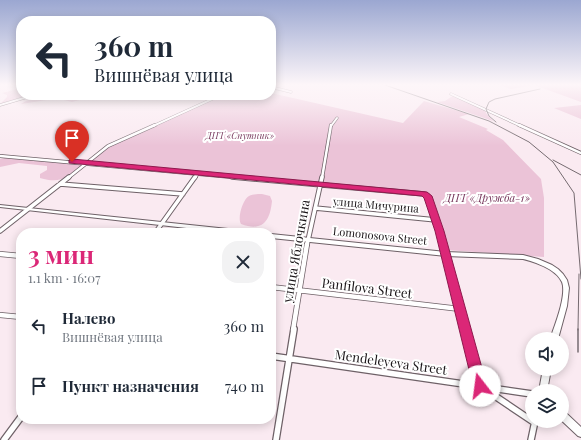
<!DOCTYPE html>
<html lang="ru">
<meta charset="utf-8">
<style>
body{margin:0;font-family:"Playfair Display",serif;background:#f2f2f3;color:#1f2937;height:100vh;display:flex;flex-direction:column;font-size:15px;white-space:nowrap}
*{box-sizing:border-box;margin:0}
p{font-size:13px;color:#747a83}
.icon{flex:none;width:22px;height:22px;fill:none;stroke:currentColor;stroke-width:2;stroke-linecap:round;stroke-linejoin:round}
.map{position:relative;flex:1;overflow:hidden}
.details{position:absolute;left:16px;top:228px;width:260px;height:196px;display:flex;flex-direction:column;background:#fff;border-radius:16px;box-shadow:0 2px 10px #0003}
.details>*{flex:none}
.hud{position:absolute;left:16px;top:16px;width:260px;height:84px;border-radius:16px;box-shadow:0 2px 10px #0003;background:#fff;color:#1f2937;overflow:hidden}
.fabs{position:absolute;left:525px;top:332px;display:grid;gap:8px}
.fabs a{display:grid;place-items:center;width:44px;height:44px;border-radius:50%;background:#fff;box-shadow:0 2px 10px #0003;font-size:20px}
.pin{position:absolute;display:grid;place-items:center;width:34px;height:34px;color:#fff;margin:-41px -17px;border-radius:50% 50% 50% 0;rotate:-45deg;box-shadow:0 0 4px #0007}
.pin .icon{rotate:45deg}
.me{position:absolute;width:44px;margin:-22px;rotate:345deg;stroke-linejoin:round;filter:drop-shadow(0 0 3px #0008)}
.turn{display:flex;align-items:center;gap:14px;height:84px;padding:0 12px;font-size:18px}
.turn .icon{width:52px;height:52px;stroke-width:2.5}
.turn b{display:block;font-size:28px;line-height:34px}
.round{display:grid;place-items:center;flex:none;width:42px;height:42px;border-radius:16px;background:#f2f2f3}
.head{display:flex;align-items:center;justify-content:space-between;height:68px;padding:0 12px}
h1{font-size:24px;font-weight:700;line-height:30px;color:#db2777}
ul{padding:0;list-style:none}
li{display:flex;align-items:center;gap:12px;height:60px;padding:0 12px}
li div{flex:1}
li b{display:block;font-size:15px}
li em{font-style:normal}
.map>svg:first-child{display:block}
.green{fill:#ebc3d7}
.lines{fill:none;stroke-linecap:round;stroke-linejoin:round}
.street-far4-casing{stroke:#6e6167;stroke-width:3}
.street-far3-casing{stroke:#6e6167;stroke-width:4}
.street-far2-casing{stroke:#6e6167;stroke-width:5.5}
.street-far1-casing{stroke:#6e6167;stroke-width:6}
.street-casing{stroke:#6e6167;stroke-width:8}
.secondary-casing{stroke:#6e6167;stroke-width:2}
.street-far4{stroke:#fff;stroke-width:2}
.street-far3{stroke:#fff;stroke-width:2.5}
.street-far2{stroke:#fff;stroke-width:3.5}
.street-far1{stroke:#fff;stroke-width:4.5}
.street{stroke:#fff;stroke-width:5.5}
.secondary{fill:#fff;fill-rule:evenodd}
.rail-far1{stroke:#756b70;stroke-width:1}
.rail{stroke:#756b70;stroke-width:1.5}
.route{fill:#db2777;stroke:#8e194d}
.labels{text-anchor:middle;stroke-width:4;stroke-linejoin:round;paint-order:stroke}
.far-park-label{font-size:9px;font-style:italic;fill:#78385d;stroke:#fff}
.park-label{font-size:11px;font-style:italic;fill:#78385d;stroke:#fff}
.street-label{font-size:11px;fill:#1b1619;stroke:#fff}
.near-street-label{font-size:13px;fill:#1b1619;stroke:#fff}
</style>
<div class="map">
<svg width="581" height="440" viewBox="0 0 581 440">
<rect width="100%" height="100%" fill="#faeaf1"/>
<path class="green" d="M497,84H581V102L534,85L511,89Z
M21,88V95H34L0,104L7,97V95L2,93Z
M271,93L403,123L424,101L469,114L459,117L488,129L486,130L503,140L541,179L544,198V257L447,250L431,197L428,194L422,192L89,163L112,145L222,95H271Z
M44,95L81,96L83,99L72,102L52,97H49L47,100L21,104L26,101Z
M454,95L485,109L486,113L493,121L437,102L445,101Z
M581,105V119L554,108Z
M5,158L82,163V166C67,178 60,184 40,178V174L47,170V166L19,163L0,167V159Z
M262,194L270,196L272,201C270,221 263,232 241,224C237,218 243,199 249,196C253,194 258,194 262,194Z"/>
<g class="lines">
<g class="street-far4-casing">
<path id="street-far4" d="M271,87L291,92
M451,94L521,126
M0,105L34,95
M153,126L221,95
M331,126L337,118"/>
</g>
<g class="street-far3-casing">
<path id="street-far3" d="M519,125L581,153
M0,156L243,178
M68,178L108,146L155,125
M195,178L198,173
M322,178L331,125"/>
</g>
<g class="street-far2-casing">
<path id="street-far2" d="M232,177L424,194L428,196L443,245
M60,184L183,194
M315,208L436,220
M0,231L69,177
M155,233L195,177
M307,245L322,177"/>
</g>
<g class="street-far1-casing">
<path id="street-far1" d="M443,244L466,330
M0,254L21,256
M271,287L460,309
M0,315L21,317
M293,330L307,244"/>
</g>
<g class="street-casing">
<path id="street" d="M465,329L480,386L535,423
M271,356L532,394
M4,440L21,417
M276,440L294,329
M531,440L535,421"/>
</g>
<g class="secondary-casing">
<path id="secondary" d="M0,205L247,231L250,233H231L0,207Z
M271,234L446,252L523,255L538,259L552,265L558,269L563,274L567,280L569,288L567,306L558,339H550C555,325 567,295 562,282C556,269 535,262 523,259L446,256L271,238Z
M543,369H551L547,391H539Z
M562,411L565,412L581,427V437L578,436L562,421Z"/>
</g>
<use href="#street-far4" class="street-far4"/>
<use href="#street-far3" class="street-far3"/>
<use href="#street-far2" class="street-far2"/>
<use href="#street-far1" class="street-far1"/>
<use href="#street" class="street"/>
<use href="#secondary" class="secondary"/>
<path class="rail-far1" d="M382,84L489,121L529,142L553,162L574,193L581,279
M496,122L489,116L486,109L489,102L495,99L540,89
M553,160L581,175
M578,330L579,274"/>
<path class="rail" d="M578,352V329"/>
</g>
<linearGradient id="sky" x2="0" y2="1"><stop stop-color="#9ba7d1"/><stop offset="0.58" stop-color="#fdf6f9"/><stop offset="1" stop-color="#fdf6f9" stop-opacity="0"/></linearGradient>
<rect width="581" height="146" fill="url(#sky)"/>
<path class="route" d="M72,159L427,192L432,196L444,231L487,386L485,391L480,393L475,391L473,386L435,231L424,198L422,196L69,163V160Z"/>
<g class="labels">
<g class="far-park-label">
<text x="240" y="139">ДНТ «Спутник»</text>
</g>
<g class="park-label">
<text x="487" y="202">ДНТ «Дружба-1»</text>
</g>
<g class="street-label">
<text transform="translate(376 205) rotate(5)" y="4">улица Мичурина</text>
<text transform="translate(380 236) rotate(6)" y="4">Lomonosova Street</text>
</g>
<g class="near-street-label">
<text transform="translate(296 251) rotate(-80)" y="5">улица Яблочкина</text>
<text transform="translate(367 288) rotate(7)" y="5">Panfilova Street</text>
<text transform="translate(391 362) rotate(8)" y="5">Mendeleyeva Street</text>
</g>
</g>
</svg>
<div class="fabs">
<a><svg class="icon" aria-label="sound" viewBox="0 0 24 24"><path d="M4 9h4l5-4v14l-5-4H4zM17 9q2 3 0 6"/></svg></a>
<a><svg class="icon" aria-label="layers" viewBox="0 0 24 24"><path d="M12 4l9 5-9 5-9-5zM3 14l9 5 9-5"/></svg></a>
</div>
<div class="pin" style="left:72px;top:162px;background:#d93025"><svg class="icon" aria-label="arrive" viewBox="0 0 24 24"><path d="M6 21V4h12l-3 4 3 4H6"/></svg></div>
<svg class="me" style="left:480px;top:386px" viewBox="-20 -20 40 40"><circle r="19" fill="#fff"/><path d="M0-13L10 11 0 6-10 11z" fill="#db2777"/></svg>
<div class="hud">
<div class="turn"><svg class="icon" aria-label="left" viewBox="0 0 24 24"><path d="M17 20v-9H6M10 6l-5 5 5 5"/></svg><div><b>360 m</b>Вишнёвая улица</div></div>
</div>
<section class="details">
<div class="head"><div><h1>3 мин</h1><p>1.1 km · 16:07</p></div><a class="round"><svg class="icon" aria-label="close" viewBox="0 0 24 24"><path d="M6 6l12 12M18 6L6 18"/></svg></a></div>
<ul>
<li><svg class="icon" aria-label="left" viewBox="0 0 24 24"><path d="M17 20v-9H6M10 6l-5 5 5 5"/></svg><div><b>Налево</b><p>Вишнёвая улица</p></div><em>360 m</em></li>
<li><svg class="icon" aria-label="arrive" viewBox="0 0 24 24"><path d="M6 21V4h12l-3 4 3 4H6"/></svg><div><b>Пункт назначения</b></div><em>740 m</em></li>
</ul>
</section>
</div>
